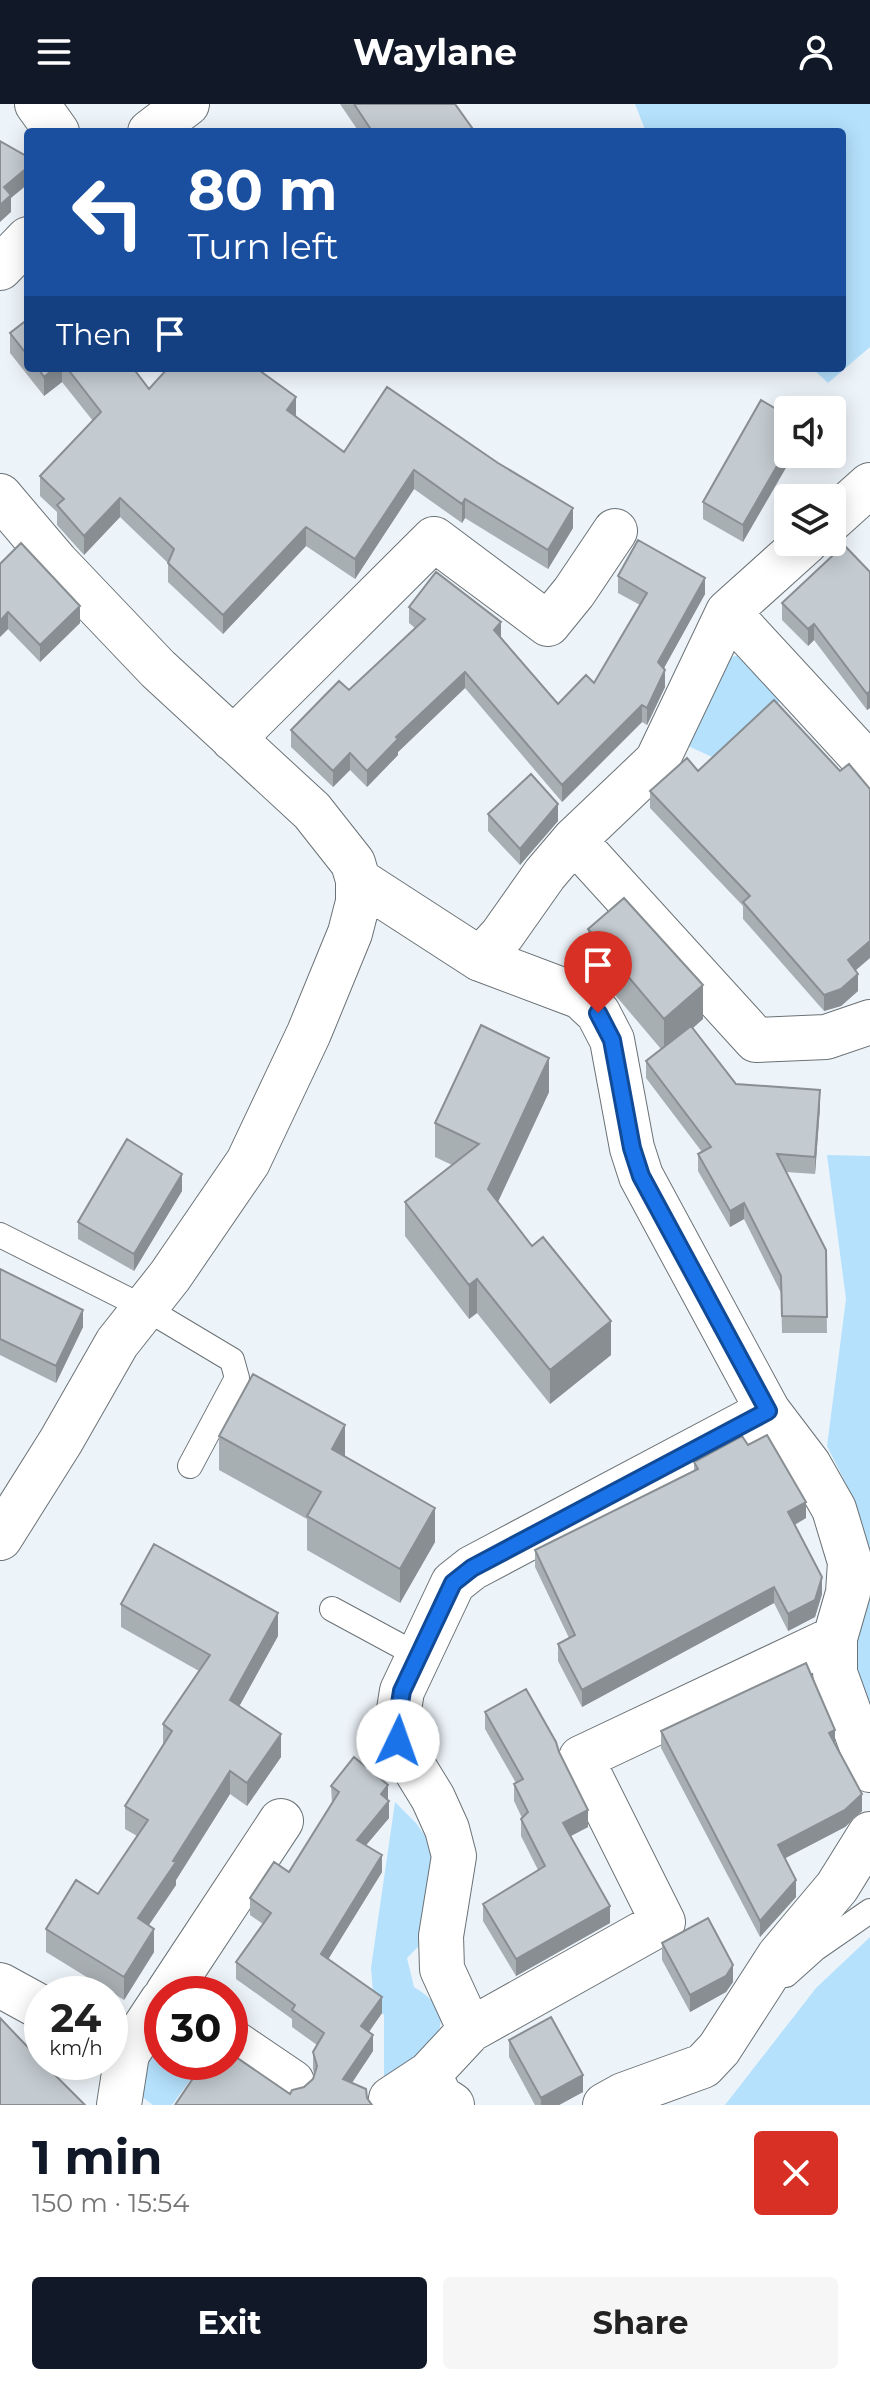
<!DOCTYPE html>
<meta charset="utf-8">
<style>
body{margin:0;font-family:Montserrat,sans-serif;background:#f6f6f6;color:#222;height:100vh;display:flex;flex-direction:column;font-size:30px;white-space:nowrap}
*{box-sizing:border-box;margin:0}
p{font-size:26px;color:#767676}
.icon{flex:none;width:44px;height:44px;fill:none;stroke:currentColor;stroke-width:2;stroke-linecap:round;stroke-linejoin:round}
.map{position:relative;height:2001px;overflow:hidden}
.panel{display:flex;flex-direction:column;background:#fff;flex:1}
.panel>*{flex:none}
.top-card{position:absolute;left:24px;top:24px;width:822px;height:244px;border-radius:8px;box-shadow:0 4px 20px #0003;background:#1a4fa0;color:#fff;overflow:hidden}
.tools{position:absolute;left:774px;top:292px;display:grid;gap:16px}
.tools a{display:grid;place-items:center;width:72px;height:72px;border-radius:8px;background:#fff;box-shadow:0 4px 20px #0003;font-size:40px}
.speed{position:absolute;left:24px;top:1872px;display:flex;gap:16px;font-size:40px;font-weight:700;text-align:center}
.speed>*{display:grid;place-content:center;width:104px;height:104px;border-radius:50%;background:#fff;box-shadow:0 4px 20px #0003;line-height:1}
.speed small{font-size:20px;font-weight:400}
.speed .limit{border:12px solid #d22;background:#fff;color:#111}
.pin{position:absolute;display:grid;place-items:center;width:68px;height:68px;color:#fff;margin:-82px -34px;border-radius:50% 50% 50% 0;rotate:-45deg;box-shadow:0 0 8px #0007}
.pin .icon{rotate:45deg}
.me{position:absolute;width:88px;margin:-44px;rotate:3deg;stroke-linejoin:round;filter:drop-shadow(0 0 6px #0008)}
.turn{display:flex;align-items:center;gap:28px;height:168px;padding:0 32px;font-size:36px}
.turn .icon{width:104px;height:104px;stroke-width:2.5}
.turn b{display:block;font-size:56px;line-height:68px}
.then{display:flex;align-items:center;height:76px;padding:0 32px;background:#0003;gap:16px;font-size:30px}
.round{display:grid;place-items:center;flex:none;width:84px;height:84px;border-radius:8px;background:#f6f6f6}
.summary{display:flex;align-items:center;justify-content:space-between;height:136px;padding:0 32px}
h1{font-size:48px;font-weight:700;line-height:60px;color:#111827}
.button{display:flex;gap:16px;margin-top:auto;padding:16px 32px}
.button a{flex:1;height:92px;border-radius:8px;background:#111827;color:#fff;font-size:32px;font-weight:700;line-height:92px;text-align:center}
.button a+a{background:#f6f6f6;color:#222}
header{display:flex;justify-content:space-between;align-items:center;height:104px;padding:0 32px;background:#111827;color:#fff;font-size:36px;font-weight:700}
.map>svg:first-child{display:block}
.green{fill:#b5e1fd}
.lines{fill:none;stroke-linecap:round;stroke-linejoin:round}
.lane-casing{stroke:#6b7276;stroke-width:26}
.street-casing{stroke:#6b7276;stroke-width:46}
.lane{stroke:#fff;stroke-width:24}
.street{stroke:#fff;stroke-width:44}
.wall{fill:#a8afb3}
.shaded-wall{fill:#888e92}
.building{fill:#c3cbd0;stroke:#888e92;stroke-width:2}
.route-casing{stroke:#114b97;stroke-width:20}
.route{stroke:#1a73e8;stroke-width:14}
</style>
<header><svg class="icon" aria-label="menu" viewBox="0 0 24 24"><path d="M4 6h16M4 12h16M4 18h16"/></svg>Waylane<svg class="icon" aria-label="person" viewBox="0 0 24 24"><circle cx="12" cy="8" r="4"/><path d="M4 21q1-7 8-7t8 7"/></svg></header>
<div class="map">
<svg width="870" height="2001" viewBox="0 0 870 2001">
<rect width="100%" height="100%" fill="#edf4f9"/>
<path class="green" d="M635,0H870V243L828,279L812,264H842V28H646Z
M745,549L784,594L712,653L686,641L719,557Z
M827,1051L870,1052V1466L853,1394L827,1342L846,1195Z
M870,1489V1606L854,1564L857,1531Z
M395,1698L416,1719L435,1746L424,1837L407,1854L414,1883C474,1919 419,1951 384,1976V1911L374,1900L371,1864Z
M870,1833V2001H725L816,1884Z
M162,1937V1958H203L172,2001H153L134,1987L139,1968Z"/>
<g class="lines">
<g class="lane-casing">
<path id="lane" d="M0,1131L145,1204L232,1256L237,1274L190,1362
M332,1505L419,1552
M786,1871L815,1845L870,1807"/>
</g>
<g class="street-casing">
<path id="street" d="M37,0L57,28
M150,28L187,0
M0,164L28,135
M0,392L56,458L158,565L312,707L353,759L358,776V798L350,829L309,929L248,1058L170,1172L117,1239L61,1337L0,1434
M832,415L870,381
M728,508L806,438
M233,635L434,435L548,520L574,488L615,427
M574,736L756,936L826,933L870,918
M358,776L480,855L581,893L598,909L612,936L632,1044L641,1072L768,1307L809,1361L834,1405L850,1458L848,1489L835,1534V1569L870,1666
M480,855L502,831L545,770L574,736L657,657L728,508L870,662
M0,1881L42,1904
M167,1890L281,1717
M470,1926L663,1818L581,1654L835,1534
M230,1936L292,1978
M110,1941L127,1950L162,1897
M119,2001L127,1950
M390,2001L391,1995L429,1970
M452,2001L440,1993L429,1970L470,1926L442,1865L441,1832L454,1752L447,1725L433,1694L398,1637L397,1618L402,1587L453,1479L472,1464L768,1307
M605,2001L623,1991L703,1962L719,1945L779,1852L837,1783L870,1730"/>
</g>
<use href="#lane" class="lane"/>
<use href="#street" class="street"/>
</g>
<path class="wall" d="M340,0H455L475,28H359Z
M28,215V264H133L149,285L296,313L344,348L387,283L573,424L548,465L465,414L462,419L414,385L355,475L306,442L223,530L168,478V459L120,413L84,451L57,421V408L40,392V372L93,317L62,278L44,292L10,249V229Z
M788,312L743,438L703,415V398Z
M21,439L80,519L40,558L8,525L0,533Z
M870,468V604L867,606L814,536L808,542L782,516V499Z
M618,472L705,490L663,565L665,583L647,621L642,618L562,698L465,584L398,648V651L367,683L350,666L333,683L291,643V626L349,586L415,524L409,519V503L501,533L558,600L594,579L640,501L618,489Z
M650,687L856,866L858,887L841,902L824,907L743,815V802L650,704Z
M488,710L558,717L520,761L488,727Z
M588,825L703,915L693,924L736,980L820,1003L815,1070L786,1068L826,1146L827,1229H782L781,1189L744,1115L730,1123L698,1067V1050L702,1048L646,974V957L661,945L588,859Z
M549,988L498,1098L611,1251L550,1300L477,1209L469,1215L405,1132V1098L452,1061L435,1053V1019Z
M182,1087L134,1167L78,1135V1118Z
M0,1165L83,1223L56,1279L0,1251Z
M219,1332L345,1352L435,1438L400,1499L307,1446V1415L219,1366Z
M748,1341L806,1414L795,1421L822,1490L815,1513L788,1527L774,1499L582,1603L558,1557V1540L569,1534L535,1463V1446L694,1367V1358Z
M121,1500L278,1532L239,1602L281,1653L247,1702L230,1690L176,1776V1781L149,1821L154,1848L124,1896L46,1848V1825L98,1790L137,1732L125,1725V1702L163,1641V1620L199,1567L121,1523Z
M485,1608L559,1648L588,1723L571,1732L610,1819L516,1872L483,1817V1800L538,1766L521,1732V1715L522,1714L514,1697V1680L516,1679L485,1625Z
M661,1627L835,1639L862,1707L845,1723L785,1754L796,1793L760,1833L661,1644Z
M331,1682L388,1696L389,1714L366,1741L382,1768L328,1855L382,1909L369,1928L373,1947L352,1979L290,1990L304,1983L313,1975L314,1970L313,1965V1948L317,1941L292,1923V1915L236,1875V1858L263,1820L250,1811V1794L289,1768L332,1699Z
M662,1839L733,1878L726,1888L690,1908L662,1856Z
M509,1936L583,1988L559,2001H535L509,1953Z"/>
<path class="shaded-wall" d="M28,63V80L11,94V108L0,118V101L4,83Z
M55,264H62V278L44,292V273Z
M296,293V313L287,306Z
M788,343V350H794L743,438V421Z
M414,366V385L355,475V455Z
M120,394V413L84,451V432Z
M465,395V414L462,419V400Z
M573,404V424L548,465V446Z
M306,423V442L223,530V511Z
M705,474V490L658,575V558Z
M80,502V519L40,558V541Z
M8,508V525L0,533V517Z
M501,518V535L494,526Z
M814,520V536L808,542V525Z
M665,566V583L647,621V604Z
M465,568V584L398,648V651L367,683V667L396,633Z
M870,587V604L867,606V590Z
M642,601V618L562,698V681Z
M350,649V666L333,683V667Z
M558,700V717L520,761V745Z
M870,837V854L848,873V856Z
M858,870V887L841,902L824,907V891Z
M703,881V915L664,949V915Z
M549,954V988L488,1119V1085Z
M820,986V1003L815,1070V1053Z
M182,1070V1087L134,1167V1150Z
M744,1099V1115L730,1123V1107Z
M477,1175V1209L469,1215V1181Z
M83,1206V1223L56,1279V1262Z
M611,1217V1251L550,1300V1266Z
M345,1321V1355L332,1345Z
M806,1398V1414L788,1424V1408Z
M435,1404V1438L400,1499V1465Z
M822,1473V1490L815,1513L788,1527V1510Z
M774,1483V1499L582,1603V1586Z
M278,1509V1532L230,1619V1596Z
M835,1626V1643L829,1629Z
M281,1630V1653L247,1702V1679Z
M230,1667V1690L176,1776V1781L138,1837V1814Z
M388,1681V1698L381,1690Z
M862,1690V1707L845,1723L778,1758V1741Z
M389,1697V1714L357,1752V1736Z
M588,1706V1723L563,1736V1719Z
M382,1751V1768L321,1867V1850Z
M796,1776V1793L760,1833V1817Z
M610,1802V1819L516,1872V1855Z
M154,1825V1848L124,1896V1873Z
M733,1861V1878L726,1888L690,1908V1891Z
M382,1893V1909L361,1939V1922Z
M373,1931V1947L343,1992V1975Z
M583,1971V1988L559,2001H541V1994Z"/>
<path class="building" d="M354,0H455L475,28H371L372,27Z
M0,37L28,53V63L4,83L11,91L0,101Z
M28,215V252L10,229Z
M38,264H55L44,273Z
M67,264H133L149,285L168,264H256L296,293L287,306L344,348L387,283L498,359L573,404L548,446L465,395L462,400L414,366L355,455L306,423L223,511L168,459L174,445L120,394L84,432L57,401L64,395L40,372L101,308Z
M761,296L788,312V343L743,421L703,398Z
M638,436L705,474L658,558L665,566L647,604L642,601L562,681L465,568L396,633L398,635L367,667L350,649L333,667L291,626L339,577L349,586L425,515L409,503L436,468L501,518L494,526L558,600L586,571L594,579L647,489L618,472Z
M21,439L80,502L40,541L8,508L0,517V460Z
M844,441L870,468V587L867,590L814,520L808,525L782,499Z
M774,596L840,667L849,660L870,685V837L848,856L858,870L841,885L824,891L743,798L750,792L650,687L687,654L698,667Z
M531,670L558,700L520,745L488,710Z
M624,794L703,881L664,915L588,825Z
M481,921L549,954L488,1085L532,1142L543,1133L611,1217L550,1266L477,1175L469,1181L405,1098L479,1040L435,1019Z
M691,922L736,980L820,986L815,1053L777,1050L826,1146L827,1213L782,1212L781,1172L744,1099L730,1107L698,1050L711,1043L646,957Z
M127,1035L182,1070L134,1150L78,1118Z
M0,1165L83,1206L56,1262L0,1235Z
M253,1270L345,1321L332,1345L435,1404L400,1465L307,1412L321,1388L219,1332Z
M767,1331L806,1398L788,1408L822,1473L815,1496L788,1510L774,1483L582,1586L558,1540L575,1531L535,1446L698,1365L694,1358L742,1332L748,1341Z
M154,1440L278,1509L230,1596L281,1630L247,1679L230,1667L173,1757L176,1758L138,1814L154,1825L124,1873L46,1825L76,1776L98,1790L148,1716L125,1702L172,1627L163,1620L210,1551L121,1500Z
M806,1559L835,1626L829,1629L862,1690L845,1706L778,1741L796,1776L760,1817L661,1627Z
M526,1585L556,1638L559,1648L588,1706L563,1719L610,1802L516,1855L483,1800L545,1762L521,1715L528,1708L514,1680L523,1675L485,1608Z
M354,1653L388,1681L381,1690L389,1697L357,1736L382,1751L321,1850L382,1893L361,1922L373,1931L343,1975L366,1985L367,1994L372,2001H175L204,1958H230V1949L290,1990L292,1986L304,1983L313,1975L317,1962L313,1948L324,1929L292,1906L295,1901L236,1858L271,1809L250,1794L274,1758L289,1768L339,1688L331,1682Z
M708,1814L733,1861L726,1872L690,1891L662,1839Z
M551,1913L583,1971L541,1994L509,1936Z
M0,1914L42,1958L85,2001H0Z"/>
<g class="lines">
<g class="route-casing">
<path id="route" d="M398,1637L397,1618L402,1587L453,1479L472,1464L768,1307L641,1072L632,1044L612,936L598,909"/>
</g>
<use href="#route" class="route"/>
</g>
</svg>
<div class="tools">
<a><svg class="icon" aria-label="sound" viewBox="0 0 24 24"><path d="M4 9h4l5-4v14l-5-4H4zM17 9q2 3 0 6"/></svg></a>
<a><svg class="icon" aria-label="layers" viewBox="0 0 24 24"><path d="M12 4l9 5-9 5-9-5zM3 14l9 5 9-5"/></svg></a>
</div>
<div class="speed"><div>24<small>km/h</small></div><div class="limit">30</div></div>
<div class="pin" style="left:598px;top:909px;background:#d93025"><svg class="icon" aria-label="arrive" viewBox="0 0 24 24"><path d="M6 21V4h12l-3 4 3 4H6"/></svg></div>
<svg class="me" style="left:398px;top:1637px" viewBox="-20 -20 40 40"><circle r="19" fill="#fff"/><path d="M0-13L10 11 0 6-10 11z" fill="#1a73e8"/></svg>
<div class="top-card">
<div class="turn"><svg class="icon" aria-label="left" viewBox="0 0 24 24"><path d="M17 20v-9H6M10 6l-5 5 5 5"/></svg><div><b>80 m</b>Turn left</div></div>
<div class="then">Then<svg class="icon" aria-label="arrive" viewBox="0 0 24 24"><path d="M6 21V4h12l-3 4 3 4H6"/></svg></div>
</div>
</div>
<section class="panel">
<div class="summary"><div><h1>1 min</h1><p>150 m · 15:54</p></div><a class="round" style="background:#d93025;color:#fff"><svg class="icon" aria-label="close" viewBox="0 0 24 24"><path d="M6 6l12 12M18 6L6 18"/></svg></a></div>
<div class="button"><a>Exit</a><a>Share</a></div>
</section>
